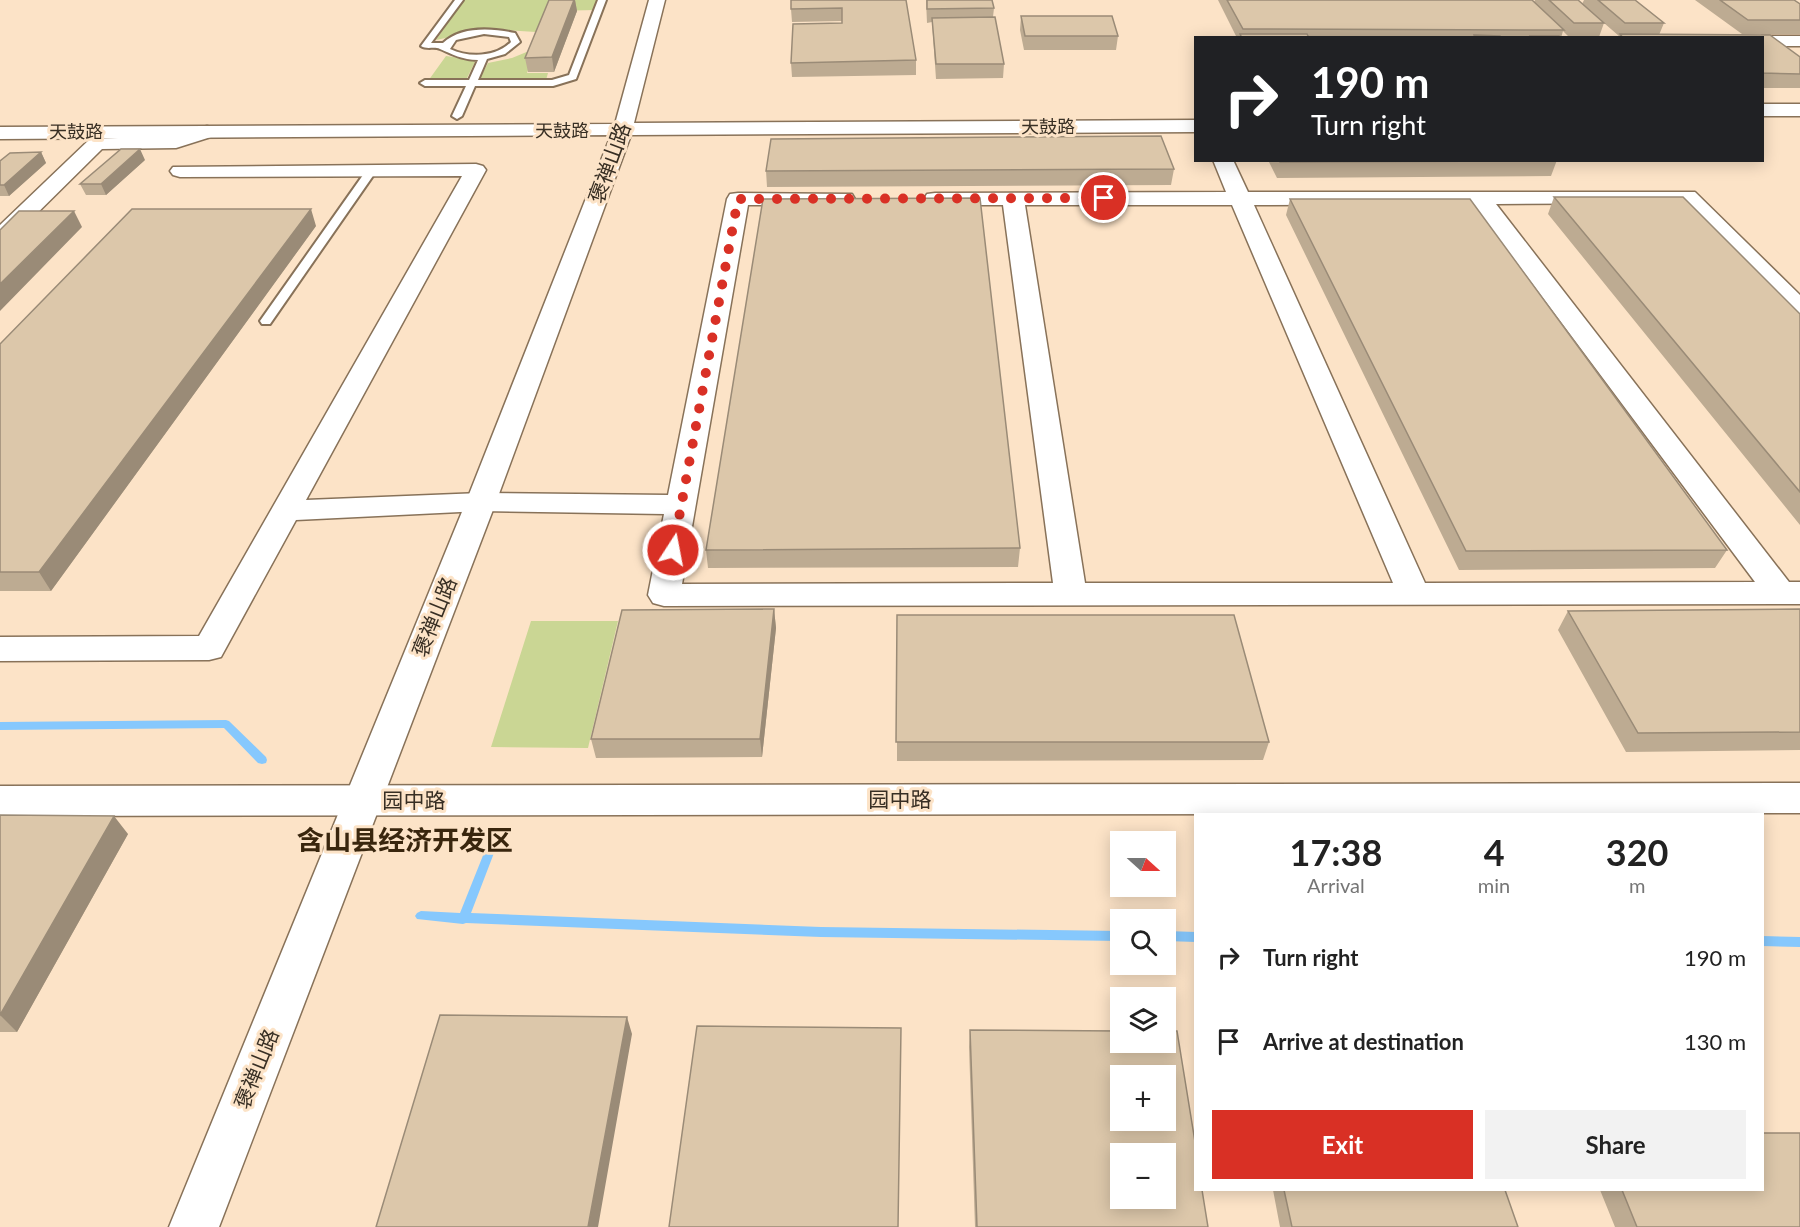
<!DOCTYPE html>
<meta charset="utf-8">
<style>
body{margin:0;font-family:Lato,"Noto Sans SC",sans-serif;background:#f2f2f2;color:#222;height:100vh;display:flex;flex-direction:column;font-size:22px;white-space:nowrap}
*{box-sizing:border-box;margin:0}
p{font-size:20px;color:#767676}
.icon{flex:none;width:33px;height:33px;fill:none;stroke:currentColor;stroke-width:2;stroke-linecap:round;stroke-linejoin:round}
.map{position:relative;flex:1;overflow:hidden}
.side{position:absolute;left:1194px;top:813px;width:570px;height:378px;display:flex;flex-direction:column;background:#fff;border-radius:0px;box-shadow:0 3px 15px #0003}
.side>*{flex:none}
.hud{position:absolute;left:1194px;top:36px;width:570px;height:126px;border-radius:0px;box-shadow:0 3px 15px #0003;background:#202124;color:#fff;overflow:hidden}
.needle{width:39px;rotate:111deg}
.buttons{position:absolute;left:1110px;top:831px;display:grid;gap:12px}
.buttons a{display:grid;place-items:center;width:66px;height:66px;border-radius:0px;background:#fff;box-shadow:0 3px 15px #0003;font-size:30px}
.pin{position:absolute;display:grid;place-items:center;width:51px;height:51px;color:#fff;margin:-26px;border:3px solid #fff;border-radius:50%;box-shadow:0 2px 6px #0007}
.me{position:absolute;width:66px;margin:-33px;rotate:11deg;stroke-linejoin:round;filter:drop-shadow(0 0 4px #0008)}
.turn{display:flex;align-items:center;gap:21px;height:126px;padding:0 18px;font-size:27px}
.turn .icon{width:78px;height:78px;stroke-width:2.5}
.turn b{display:block;font-size:42px;line-height:51px}
.eta{display:flex;justify-content:space-evenly;align-items:center;height:102px;text-align:center}
.eta b{font-size:36px;font-weight:700;line-height:42px}
.cta{display:flex;gap:12px;margin-top:auto;padding:12px 18px}
.cta a{flex:1;height:69px;border-radius:0px;background:#d93025;color:#fff;font-size:24px;font-weight:700;line-height:69px;text-align:center}
.cta a+a{background:#f2f2f2;color:#222}
ul{padding:0;list-style:none}
li{display:flex;align-items:center;gap:18px;height:84px;padding:0 18px}
li div{flex:1}
li b{display:block;font-size:22px}
li em{font-style:normal}
.map>svg:first-child{display:block}
.green{fill:#cad694}
.lines{fill:none;stroke-linecap:round;stroke-linejoin:round}
.stream{fill:#86c8fd;fill-rule:evenodd}
.service-casing{stroke:#887259;stroke-width:4}
.minor-casing{stroke:#887259;stroke-width:3}
.secondary-casing{stroke:#887259;stroke-width:3}
.service{fill:#fff;fill-rule:evenodd}
.minor{fill:#fff;fill-rule:evenodd}
.secondary{fill:#fff;fill-rule:evenodd}
.wall{fill:#bdab92}
.shaded-wall{fill:#9a8b77}
.building{fill:#dcc7aa;stroke:#9a8b77;stroke-width:1.5;fill-rule:evenodd}
.route{stroke:#d93025;stroke-width:10;stroke-dasharray:0 18}
.labels{text-anchor:middle;stroke-width:6;stroke-linejoin:round;paint-order:stroke}
.far-street-label{font-size:18px;fill:#382f24;stroke:#fce3c7}
.street-label{font-size:21px;fill:#382f24;stroke:#fce3c7}
.district-label{font-size:27px;font-weight:bold;fill:#39260e;stroke:#fce3c7}
</style>
<div class="map">
<svg width="1800" height="1227" viewBox="0 0 1800 1227">
<rect width="100%" height="100%" fill="#fce3c7"/>
<path class="green" d="M464,0H597L595,10L552,11L536,32L488,29L436,40Z
M529,51H535L527,73H548L546,80H479L488,63L512,58Z
M446,56L476,60L466,80L428,81Z
M531,621H618L588,748L491,747Z"/>
<g class="lines">
<path class="stream" d="M226,720L229,721L266,757L267,760L266,763L262,764L258,763L224,728L0,730V722Z
M489,848L493,850L494,853L471,913L821,927L1120,931V941L821,937L466,923L463,924L417,919L415,916L417,913L421,911L460,913L484,853L485,850Z
M1166,931L1196,932V942L1166,941Z
M1762,936L1800,937V947L1762,946Z"/>
<g class="service-casing">
<path id="service" d="M455,0H463L431,43H443C461,26 492,28 515,33L520,42L505,54L487,59L478,80H552L569,75L598,0H606L576,79L553,86H475L462,116L457,119L452,116L466,86H425L420,83L425,80H469L478,60C462,60 452,54 440,49C434,46 427,50 421,46ZM484,34L509,37L511,42C496,57 469,58 450,49L456,40Z
M368,168L377,170L270,324H262L260,321Z"/>
</g>
<g class="minor-casing">
<path id="minor" d="M1762,36H1800V46H1762V38H1756Z
M207,126L214,128L217,132L214,136L176,148L102,149L8,242L0,244V225L90,139L174,136Z
M1213,160H1233L1248,192H1695L1800,295V316L1791,314L1681,203L1496,204L1789,582H1800V604L664,606L653,603L648,595L664,514L481,511L296,520L221,657L209,660L0,661V637L199,636L462,176L180,177L173,175L170,171L173,167L476,164L483,166L486,170L306,500L481,493L668,495L727,199L730,194L738,193L852,194L855,199L852,204L844,205H748L682,584L1053,583L1003,205H935L927,204L924,199L927,194L935,193L1226,192ZM1473,204L1755,582L1425,583L1254,205ZM1025,205H1232L1393,583H1085Z
M1800,783V813L0,816V786Z"/>
</g>
<g class="secondary-casing">
<path id="secondary" d="M649,0H665L634,123L1196,120V132L631,135L496,502L219,1227H169L466,502L611,135L0,139V127L615,124Z
M1762,104H1800V116H1762Z"/>
</g>
<use href="#service" class="service"/>
<use href="#minor" class="minor"/>
<use href="#secondary" class="secondary"/>
</g>
<path class="wall" d="M574,0H575L577,11L554,72H528L525,58Z
M906,0L916,60V75L792,77L791,63L842,23V21L792,22L791,9Z
M926,0H992L994,8L993,17L1004,64L1003,78L936,79L932,22L927,23Z
M1218,0H1532L1534,2L1535,0H1578L1582,4L1584,0H1635L1664,23L1659,35H1770L1800,57V88H1762V38H1618L1619,36L1604,23L1599,37H1569L1563,31L1561,38H1237Z
M1695,0H1794L1800,4V34H1742Z
M1021,16L1118,36L1116,50H1024L1020,30Z
M41,152L46,163L9,196H0V161Z
M145,160L106,195H86L80,184Z
M1268,160H1557L1551,176L1277,178Z
M1174,169L1171,185L767,187L766,171Z
M1554,197L1800,314V525L1548,214Z
M1290,199L1727,550L1715,568L1459,570L1286,215Z
M316,226L51,591H0V344Z
M1020,548L1018,567L708,568L706,550Z
M774,609L776,628L762,757L596,758L591,739Z
M1800,609V750L1626,752L1558,630L1568,611Z
M897,615L1269,742L1263,760L897,761Z
M0,815L128,834L17,1032H0Z
M970,1030L1208,1227H975L969,1047Z
M1273,1190H1505L1518,1227H1280Z
M1600,1190H1762L1800,1227H1615Z"/>
<path class="shaded-wall" d="M574,0H575L577,11L554,72L552,57Z
M140,149L145,160L106,195L101,184Z
M41,152L46,163L9,196L4,185Z
M311,209L316,226L51,591L39,572Z
M74,211L82,227L0,311V284Z
M774,609L776,628L762,757L760,739Z
M114,816L128,834L17,1032L0,1015Z
M627,1017L632,1034L598,1227H588Z"/>
<path class="building" d="M549,0H574L552,57L525,58Z
M791,0H906L916,60L791,63L793,24L842,23V8L791,9Z
M927,0H992L994,8L927,9Z
M1227,0H1532L1564,30L1243,29Z
M1549,0H1578L1604,23H1574Z
M1598,0H1635L1664,23H1625Z
M1720,0H1794L1800,4V20H1748Z
M1021,16H1112L1118,36H1025Z
M995,17L1004,64H936L932,18Z
M1240,34H1307L1309,38H1242Z
M1620,34L1770,35L1800,57V74L1762,73V38H1623Z
M1474,35L1500,36L1502,38H1475Z
M1530,36H1559L1561,38H1531Z
M1161,136L1174,169L766,171L771,139Z
M121,149H140L101,184H80Z
M41,152L4,185H0V161L10,153Z
M1280,160H1557V161L1280,162Z
M1554,197H1683L1800,314V492Z
M980,198L1020,548L706,550L763,199Z
M1290,199H1470L1727,550L1466,551Z
M132,209H311L39,572H0V344Z
M19,211H74L0,284V230Z
M774,609L760,739H591L622,610Z
M1800,609V732L1638,733L1568,611Z
M897,615H1234L1269,742H896Z
M0,815L114,816L0,1015Z
M440,1015L627,1017L588,1227H376Z
M697,1026L901,1028L898,1227H669Z
M970,1030L1120,1031V1042H1166V1031H1177L1196,1148V1190H1202L1208,1227H977ZM1120,1076H1166V1120H1120ZM1120,1154H1166V1198H1120Z
M1762,1133H1800V1227H1637L1622,1190H1762Z
M1284,1190H1505L1518,1227H1292Z"/>
<g class="lines">
<path class="route" d="M673,550L738,199L1104,198"/>
</g>
<g class="labels">
<g class="far-street-label">
<text x="1048" y="133">天鼓路</text>
<text x="562" y="137">天鼓路</text>
<text x="76" y="138">天鼓路</text>
</g>
<g class="street-label">
<text transform="translate(610 163) rotate(-70)" y="7">褒禅山路</text>
<text transform="translate(435 617) rotate(-68)" y="7">褒禅山路</text>
<text x="900" y="807">园中路</text>
<text x="414" y="808">园中路</text>
<text transform="translate(257 1069) rotate(-68)" y="7">褒禅山路</text>
</g>
<g class="district-label">
<text x="405" y="850">含山县经济开发区</text>
</g>
</g>
</svg>
<div class="buttons">
<a><svg class="needle" viewBox="-14 -14 28 28"><path d="M0-13l5 13h-10z" fill="#e53935"/><path d="M0 13l5-13h-10z" fill="#767676"/></svg></a>
<a><svg class="icon" aria-label="search" viewBox="0 0 24 24"><circle cx="10" cy="10" r="6"/><path d="M15 15l6 6"/></svg></a>
<a><svg class="icon" aria-label="layers" viewBox="0 0 24 24"><path d="M12 4l9 5-9 5-9-5zM3 14l9 5 9-5"/></svg></a>
<a>+</a>
<a>−</a>
</div>
<div class="pin" style="left:1104px;top:198px;background:#d93025"><svg class="icon" aria-label="arrive" viewBox="0 0 24 24"><path d="M6 21V4h12l-3 4 3 4H6"/></svg></div>
<svg class="me" style="left:673px;top:550px" viewBox="-20 -20 40 40"><circle r="17" fill="#d93025" stroke="#fff" stroke-width="3"/><path d="M0-11L8 9 0 5-8 9z" fill="#fff"/></svg>
<div class="hud">
<div class="turn"><svg class="icon" aria-label="right" viewBox="0 0 24 24"><path d="M7 20v-9h11M14 6l5 5-5 5"/></svg><div><b>190 m</b>Turn right</div></div>
</div>
<section class="side">
<div class="eta">
<div><b>17:38</b><p>Arrival</p></div>
<div><b>4</b><p>min</p></div>
<div><b>320</b><p>m</p></div>
</div>
<ul>
<li><svg class="icon" aria-label="right" viewBox="0 0 24 24"><path d="M7 20v-9h11M14 6l5 5-5 5"/></svg><div><b>Turn right</b></div><em>190 m</em></li>
<li><svg class="icon" aria-label="arrive" viewBox="0 0 24 24"><path d="M6 21V4h12l-3 4 3 4H6"/></svg><div><b>Arrive at destination</b></div><em>130 m</em></li>
</ul>
<div class="cta"><a>Exit</a><a>Share</a></div>
</section>
</div>
